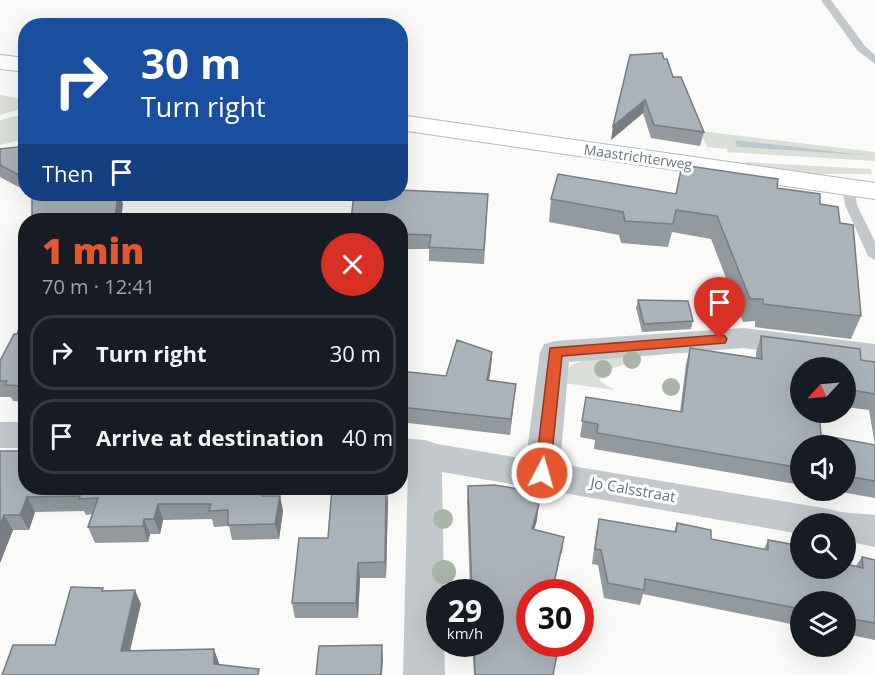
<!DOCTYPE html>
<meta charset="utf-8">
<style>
body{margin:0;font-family:"Open Sans",sans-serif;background:#20242c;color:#f1f3f6;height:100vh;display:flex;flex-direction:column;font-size:22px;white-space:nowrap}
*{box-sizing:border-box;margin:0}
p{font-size:20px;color:#9ea1a6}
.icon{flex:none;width:33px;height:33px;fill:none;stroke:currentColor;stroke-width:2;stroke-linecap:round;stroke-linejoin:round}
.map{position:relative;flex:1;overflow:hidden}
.details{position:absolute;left:18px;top:213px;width:390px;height:282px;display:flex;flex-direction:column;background:#171b24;border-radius:24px;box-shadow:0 6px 24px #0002}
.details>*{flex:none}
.guide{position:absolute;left:18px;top:18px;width:390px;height:183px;border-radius:24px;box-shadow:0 6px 24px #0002;background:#1a4fa0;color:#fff;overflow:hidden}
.needle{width:39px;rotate:244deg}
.buttons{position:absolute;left:790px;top:357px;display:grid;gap:12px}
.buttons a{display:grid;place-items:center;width:66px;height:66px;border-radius:50%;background:#171b24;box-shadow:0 6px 24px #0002;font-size:30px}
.speed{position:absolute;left:426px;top:579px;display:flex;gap:12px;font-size:30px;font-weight:700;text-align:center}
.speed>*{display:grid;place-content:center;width:78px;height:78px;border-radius:50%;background:#171b24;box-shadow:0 6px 24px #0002;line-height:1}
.speed small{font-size:15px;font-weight:400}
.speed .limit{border:9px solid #d22;background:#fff;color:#111}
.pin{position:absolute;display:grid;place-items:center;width:51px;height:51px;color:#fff;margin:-62px -26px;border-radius:50% 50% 50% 0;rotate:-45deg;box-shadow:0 0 6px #0007}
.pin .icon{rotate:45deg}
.me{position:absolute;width:66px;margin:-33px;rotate:6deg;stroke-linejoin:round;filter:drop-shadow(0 0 4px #0008)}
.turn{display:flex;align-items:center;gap:21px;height:126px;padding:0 24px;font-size:27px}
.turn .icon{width:78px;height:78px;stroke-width:2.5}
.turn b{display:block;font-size:42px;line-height:51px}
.then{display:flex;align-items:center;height:57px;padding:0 24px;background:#0003;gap:12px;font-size:22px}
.round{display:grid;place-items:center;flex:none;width:63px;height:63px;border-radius:32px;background:#20242c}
.summary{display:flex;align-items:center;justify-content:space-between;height:102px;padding:0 24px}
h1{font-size:36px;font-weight:800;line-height:45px;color:#e4572e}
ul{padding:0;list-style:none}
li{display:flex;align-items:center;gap:18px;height:75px;margin:0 12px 9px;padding:0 12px;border:3px solid #363941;border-radius:24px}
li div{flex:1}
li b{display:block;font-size:22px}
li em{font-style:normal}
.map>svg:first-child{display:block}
.green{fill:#dadfd7}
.water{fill:#bbc7cb}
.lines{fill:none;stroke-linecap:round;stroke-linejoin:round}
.secondary-casing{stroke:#b3babf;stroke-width:2}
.service{fill:#c3c8cc;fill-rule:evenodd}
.minor{fill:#c3c8cc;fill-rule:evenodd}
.secondary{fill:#fff;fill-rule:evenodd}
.tree{fill:#aab4a7}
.wall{fill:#929a9f;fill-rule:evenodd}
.shaded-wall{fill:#777d82}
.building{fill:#aab3b9;stroke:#777d82;stroke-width:1.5}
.route{fill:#e4572e;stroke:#94391e;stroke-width:1.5}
.labels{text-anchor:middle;stroke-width:6;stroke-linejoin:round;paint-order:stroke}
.far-street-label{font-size:14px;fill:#657683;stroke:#fff}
.street-label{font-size:15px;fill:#657683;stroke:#fff}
</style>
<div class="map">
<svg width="875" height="675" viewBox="0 0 875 675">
<rect width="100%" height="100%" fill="#fafaf8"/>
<path class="green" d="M0,95L21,99L25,95V108L0,115Z
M25,114V139L0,145V120Z
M700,131L875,152V156L736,140L739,147L875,156V161L727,152V149L708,147L710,153Z
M746,162L871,169L872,174H807L748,166Z
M640,355L641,359L601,372L600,381L614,390L564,383C565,376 566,369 572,365C585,357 623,357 640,355Z"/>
<path class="water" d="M735,140L875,156L739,147H737Z"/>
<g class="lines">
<g class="secondary-casing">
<path id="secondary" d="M0,55L26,58V72L0,69Z
M400,115L875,183V199L400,130Z"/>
</g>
<path class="service" d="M821,0H831L865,46L875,55V64L857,50Z
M848,183L854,187L857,205L875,242V260L868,256L845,205L842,187Z"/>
<path class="minor" d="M743,328L875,344V366L743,348L569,362L560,464L829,509C843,514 859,513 875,515V547L846,541V524H801V534L442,472L444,592H440V644H444L445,675H403L408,466L400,464V438L425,440L437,444L526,459L540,352L544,344L555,341Z
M0,422H26V448H0Z"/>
<use href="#secondary" class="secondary"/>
</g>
<g class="tree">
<circle cx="632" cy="360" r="9"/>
<circle cx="603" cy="369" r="9"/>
<circle cx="671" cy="387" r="9"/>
<circle cx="443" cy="519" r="10"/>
<circle cx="444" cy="572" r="12"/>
</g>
<path class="wall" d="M664,59L704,132L700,146L651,138L643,113L611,140Z
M26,146V191L0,177V149Z
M777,188L820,204L840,223L861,316L851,339L755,327V321L743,322L711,239L672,232L668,247L621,243L619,235L549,222L551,199L676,194Z
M488,194L484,264L429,261V249H400V220Z
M638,300L693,321L691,329L642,332L636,308Z
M26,311V402L13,401L11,397H0V361L17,334Z
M761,336L861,360L875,362V498L830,490H846V446H801V485L594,449L595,440L580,437L586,397L680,412L686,364L690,348L756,358V352ZM801,368H846V407L869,410L875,445L821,435Z
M492,352L491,367L489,381L514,400L510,435L400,422V371L446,376Z
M0,451H25L26,488H253L252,493L263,496H280L283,511L279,539L232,540L229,526L214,527L212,519L163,520L160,534H150L148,542L95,543L88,527L93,514L86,515L84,511L35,512L29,530H13L0,563Z
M468,486L537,520L534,529L564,537L562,553L530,592L553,675H474L472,644H490V592H470L467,502Z
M388,499L386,578H360L358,618H295L292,603Z
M599,519L674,532L677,523L711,539L764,549L768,540L801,568L856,566L862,557L875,560V640L846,634V602H801V626L643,594L640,605L604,598L598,565L592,564L596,534Z"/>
<path class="shaded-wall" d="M645,100L643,113L611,140L613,126Z
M118,194H120L123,204L121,220H115Z
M492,352L491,367L486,396L487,380Z
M516,384L514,400L510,435L511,419Z
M25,451L26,453V469L21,461Z
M246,488H253L249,509L245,493Z
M387,488L388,499L386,578L385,562Z
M280,496L283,511L279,539L275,524Z
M27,497L35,512L29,530L20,515Z
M158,504L163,520L160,534L154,519Z
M539,504L537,520L530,544L532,529Z
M4,515L13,530L0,563V525Z
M144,519L150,534L148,542L143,526Z
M564,537L553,592H552Z
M358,563L360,578L358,618L356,603Z
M135,590L141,604L127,664L121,651Z
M382,645L383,660L382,675H381Z
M214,649L219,663V675L214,664Z"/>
<path class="building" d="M662,53L664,59H667L673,77H681L704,132L654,125L645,100L613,126L630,55Z
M26,146V179L0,165V149Z
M682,165L778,179L777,188L820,194V204L838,207L840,223L853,225L861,316L763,304V299H750L717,216L676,210L673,224L625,221L623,212L551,199L558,174L676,194Z
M400,190L488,194L484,250L429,247L431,235L400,234V220H351L354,194H400Z
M32,194H118L115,220H32Z
M638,300L688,301L693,321L644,324Z
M26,311V386L5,385L7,381H0V361L14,334H17Z
M761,336L860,349L861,360L875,362V394L846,389V368H801V412H819L821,435L875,445V481L846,476V446H801V468L597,433L598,424L582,421L586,397L682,412L690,348L762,359Z
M457,340L492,352L487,380L516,384L511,419L400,407V371L446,376Z
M0,451H25L21,461H26V488H246L245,493H262V496H280L275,524L228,525V510L209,511L211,504H158L154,519H144L143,526L88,527L98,498L79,499L80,496L27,497L20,515H4L0,525Z
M494,485L531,491L533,502L539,504L532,529L564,537L552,592H530V644H559L553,675H475L474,644H490V592H472L468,486Z
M332,488H386L385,562L358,563L356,603H292L299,538H328Z
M599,519L676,532L677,523L711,530V539L768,550V540L801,546V568H846V564L863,568L862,557L875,560V623L846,618V602H801V609L645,579L644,590L608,583L601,550L595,549Z
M71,587L103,588L102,591L135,590L121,651L214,649V664L259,669L258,675H2L13,645H55Z
M382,645L381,675H316L319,646Z"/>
<path class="route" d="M720,335L725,336L727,339L725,343L562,356L550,473L548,478L542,479L537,478L535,473L550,348Z"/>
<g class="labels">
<g class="far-street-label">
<text transform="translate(638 157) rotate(8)" y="5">Maastrichterweg</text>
</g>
<g class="street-label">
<text transform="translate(633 490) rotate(10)" y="5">Jo Calsstraat</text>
</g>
</g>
</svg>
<div class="buttons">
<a><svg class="needle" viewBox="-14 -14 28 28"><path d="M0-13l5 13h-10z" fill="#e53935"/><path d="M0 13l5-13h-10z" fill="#9ea1a6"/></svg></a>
<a><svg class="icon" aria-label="sound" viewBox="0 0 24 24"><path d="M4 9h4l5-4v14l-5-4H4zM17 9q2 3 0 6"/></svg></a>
<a><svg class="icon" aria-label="search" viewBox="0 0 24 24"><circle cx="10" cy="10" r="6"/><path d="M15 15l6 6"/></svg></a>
<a><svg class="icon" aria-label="layers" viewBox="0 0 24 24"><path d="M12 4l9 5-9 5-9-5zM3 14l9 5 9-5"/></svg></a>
</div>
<div class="speed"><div>29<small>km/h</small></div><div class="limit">30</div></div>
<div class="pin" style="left:720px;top:339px;background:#d93025"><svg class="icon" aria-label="arrive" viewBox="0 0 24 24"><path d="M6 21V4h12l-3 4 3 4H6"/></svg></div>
<svg class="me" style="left:542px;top:473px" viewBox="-20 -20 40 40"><circle r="17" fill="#e4572e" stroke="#fff" stroke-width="3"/><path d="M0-11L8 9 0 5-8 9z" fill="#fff"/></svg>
<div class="guide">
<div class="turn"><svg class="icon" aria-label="right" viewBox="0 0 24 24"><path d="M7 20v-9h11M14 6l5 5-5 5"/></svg><div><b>30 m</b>Turn right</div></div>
<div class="then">Then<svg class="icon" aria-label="arrive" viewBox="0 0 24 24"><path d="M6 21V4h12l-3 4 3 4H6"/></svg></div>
</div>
<section class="details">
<div class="summary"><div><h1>1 min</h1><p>70 m · 12:41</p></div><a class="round" style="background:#d93025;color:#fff"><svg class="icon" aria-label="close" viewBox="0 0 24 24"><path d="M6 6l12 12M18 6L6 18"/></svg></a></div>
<ul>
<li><svg class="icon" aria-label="right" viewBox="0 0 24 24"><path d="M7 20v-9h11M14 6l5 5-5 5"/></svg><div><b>Turn right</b></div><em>30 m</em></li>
<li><svg class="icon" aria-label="arrive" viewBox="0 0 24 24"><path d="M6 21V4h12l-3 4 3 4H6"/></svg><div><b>Arrive at destination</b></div><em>40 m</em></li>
</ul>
</section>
</div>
